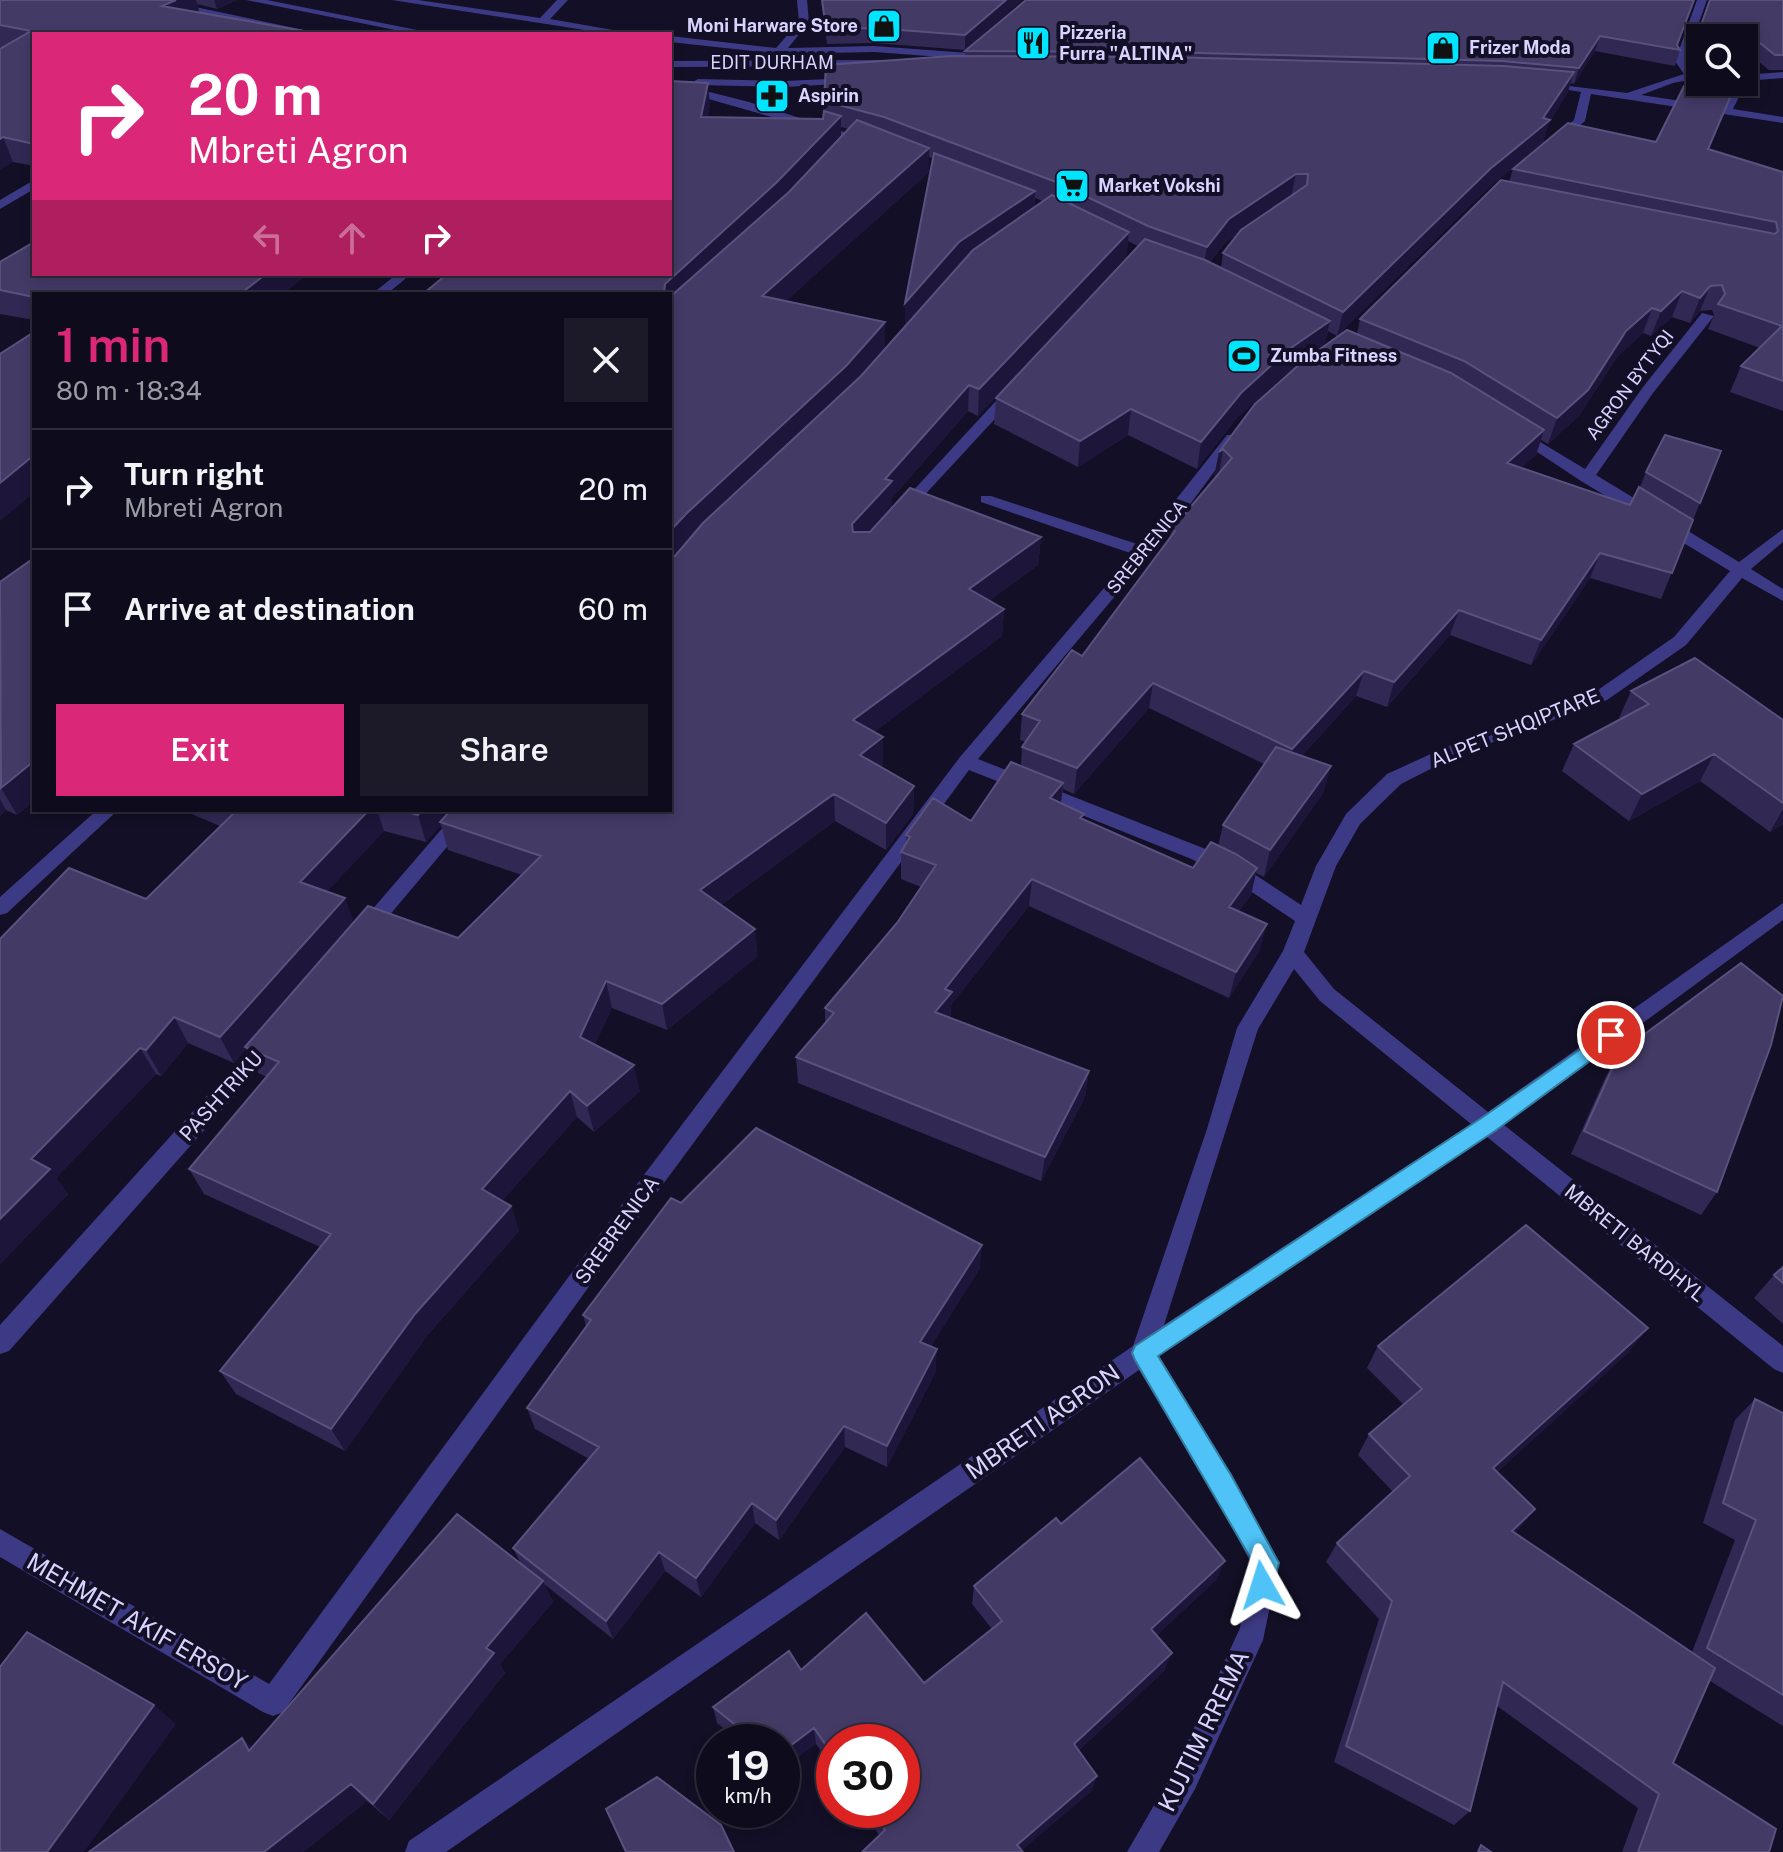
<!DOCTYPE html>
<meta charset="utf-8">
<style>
body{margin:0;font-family:"Public Sans",sans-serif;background:#1c1929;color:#f1f3f6;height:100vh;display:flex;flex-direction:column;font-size:30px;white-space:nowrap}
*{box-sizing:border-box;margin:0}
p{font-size:26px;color:#9b9ba3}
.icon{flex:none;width:44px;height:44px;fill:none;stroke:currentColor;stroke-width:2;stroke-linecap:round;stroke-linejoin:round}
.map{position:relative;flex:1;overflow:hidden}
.side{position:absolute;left:32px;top:292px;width:640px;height:520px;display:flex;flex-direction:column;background:#0e0b1c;border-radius:0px;box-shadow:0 4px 12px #0003,0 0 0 2px #2e2b3b}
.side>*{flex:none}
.top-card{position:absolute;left:32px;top:32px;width:640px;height:244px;border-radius:0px;box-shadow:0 4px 12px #0003,0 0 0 2px #2e2b3b;background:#db2777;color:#fff;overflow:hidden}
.tools{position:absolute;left:1686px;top:24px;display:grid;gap:16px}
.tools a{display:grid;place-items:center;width:72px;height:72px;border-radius:0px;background:#0e0b1c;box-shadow:0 4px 12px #0003,0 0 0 2px #2e2b3b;font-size:40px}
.speed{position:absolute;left:696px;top:1724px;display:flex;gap:16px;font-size:40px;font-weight:700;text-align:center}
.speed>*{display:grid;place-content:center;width:104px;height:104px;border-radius:50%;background:#0e0b1c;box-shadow:0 4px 12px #0003,0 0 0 2px #2e2b3b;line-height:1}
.speed small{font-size:20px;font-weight:400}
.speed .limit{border:12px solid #d22;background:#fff;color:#111}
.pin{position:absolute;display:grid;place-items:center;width:68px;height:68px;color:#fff;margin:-34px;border:4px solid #fff;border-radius:50%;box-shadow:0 2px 8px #0007}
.me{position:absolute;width:88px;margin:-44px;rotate:354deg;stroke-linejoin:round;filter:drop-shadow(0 0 6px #0008)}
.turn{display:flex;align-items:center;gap:28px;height:168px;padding:0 24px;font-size:36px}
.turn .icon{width:104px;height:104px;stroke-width:2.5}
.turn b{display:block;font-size:56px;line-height:68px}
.lanes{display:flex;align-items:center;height:76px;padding:0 24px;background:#0003;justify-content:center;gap:40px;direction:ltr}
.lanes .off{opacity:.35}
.round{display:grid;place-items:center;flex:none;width:84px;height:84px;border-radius:0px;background:#1c1929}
.overview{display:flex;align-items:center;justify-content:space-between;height:136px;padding:0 24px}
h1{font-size:48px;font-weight:600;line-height:60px;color:#db2777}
.action{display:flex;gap:16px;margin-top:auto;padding:16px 24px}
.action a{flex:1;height:92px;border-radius:0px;background:#db2777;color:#fff;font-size:32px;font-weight:600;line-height:92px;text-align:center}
.action a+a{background:#1c1929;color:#f1f3f6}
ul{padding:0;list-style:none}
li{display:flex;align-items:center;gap:24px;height:120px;padding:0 24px;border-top:2px solid #2e2b3b}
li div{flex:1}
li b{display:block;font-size:30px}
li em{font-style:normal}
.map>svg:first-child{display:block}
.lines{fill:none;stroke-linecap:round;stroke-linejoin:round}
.minor{fill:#3d3a85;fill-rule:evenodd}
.wall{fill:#312854;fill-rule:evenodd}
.shaded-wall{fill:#1d163a}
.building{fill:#433a66;stroke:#5a527e;stroke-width:2}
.route{fill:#4fc3f7;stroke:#337fa1;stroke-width:2}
.labels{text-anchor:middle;stroke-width:8;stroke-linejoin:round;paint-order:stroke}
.far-poi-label{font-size:18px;font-weight:bold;fill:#d9d4ff;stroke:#130f26;text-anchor:start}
.far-street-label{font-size:18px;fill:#d9d4ff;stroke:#130f26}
.street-label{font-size:20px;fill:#d9d4ff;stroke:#130f26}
.near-street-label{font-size:24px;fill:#d9d4ff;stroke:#130f26}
</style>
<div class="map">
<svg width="1783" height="1852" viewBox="0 0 1783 1852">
<rect width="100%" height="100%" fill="#130f26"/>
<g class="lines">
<path class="minor" d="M142,0H162L323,34H302Z
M246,0H267L437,34H415Z
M392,0H418L540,18L557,0H568L550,19L636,34H610Z
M797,0H807L809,22L788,48L874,46L969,53L974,56L969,59L874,52L779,54L670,42V36L776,48L799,22Z
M1697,0H1707L1685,61L1694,73L1700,72V78L1673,83L1641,95L1722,107C1728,97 1731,92 1724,82H1735C1743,92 1738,99 1733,109L1783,117V123L1591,94L1585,121L1560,143H1552V139L1574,120L1581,92L1569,90V86L1627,93L1684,74L1675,61Z
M670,61L880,60L885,63L880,66L670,67Z
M1783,72V78L1744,81V75Z
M850,78L854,79V83L785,87L698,85L693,82L698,79L785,81Z
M670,82L749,102L876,142L866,144L670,88Z
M34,180V189L0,209V200Z
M397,274H411L387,294H372Z
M1702,313L1714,316L1653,393L1596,475L1739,562L1783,529V542L1751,569L1783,589V601L1742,578L1686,645L1607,700L1458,755L1401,784L1360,824L1336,866L1304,952L1334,989L1488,1112L1783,903V920L1504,1125L1783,1346V1373L1774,1369L1487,1137L1159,1356L1232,1475L1279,1563L1263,1640L1195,1789L1159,1852H1127L1175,1769L1240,1628L1252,1565L1214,1493L1139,1370L446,1852H405L409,1841L1133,1346L1207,1129L1237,1028L1283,951L1295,921L1231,878L1189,858L969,770L644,1210L283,1712L273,1716L263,1712L0,1557V1529L269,1684L628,1196L960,757L1133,554L981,502V496H991L1140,545L1227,435H1237V441L1174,526L978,759L1203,848L1245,868L1301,905L1316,866L1346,814L1387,774L1446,747L1595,692L1674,637L1730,571L1581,481L1510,434L1512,431H1522L1585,469L1643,387ZM1294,969L1320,1001L1471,1124L1164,1325L1258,1029Z
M1012,388L1019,392L1017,395L908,513H898V507L1007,389Z
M97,810H118L7,913L0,915V897Z
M458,810H478L372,936H358L355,931L358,926Z
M268,1034L276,1037L279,1043L276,1049L9,1351L0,1354V1325L260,1037Z"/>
</g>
<path class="wall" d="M0,0H237L217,9L197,4L199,12L34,34V166L13,162L0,169V49L3,47H0Z
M821,0H1022L965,50L874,43L827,44Z
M1694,0L1678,45L1680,50L1675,66L1595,51L1574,84L1571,83L1567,94L1549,122L1543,142L1484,192L1337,336L1328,331L1324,346L1357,334L1360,319L1509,182L1513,169L1656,142L1694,68L1688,60L1709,0H1783V70H1769L1749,54L1744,67V38H1700V82H1730L1726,93H1732L1709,149L1783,172V411L1730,392L1741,366L1760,348L1708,329L1714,315L1712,310L1700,311L1690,323L1672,317L1651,336L1643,333L1617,357L1579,416L1548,444L1541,440L1536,455L1522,467L1630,505L1640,487L1646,472L1700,503L1661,599L1590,578L1531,665L1450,635L1387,707L1356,696L1302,756L1331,766L1323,793L1264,877L1256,873L1251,895L1239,911L1260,950L1229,998L1029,906L951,1005L950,1018L1089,1071L1085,1097L1041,1181L798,1083L796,1057L825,1024V1008L897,923L921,887L901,879V852L906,845V835L971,821L1021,766L1022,747L1026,742L1020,740L1022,714L1082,656L1170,538L1171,530L1218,475L1214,477L1219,452L1300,364L1283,376L1236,419L1197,469L1128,435L1078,467L994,424L996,398L1138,246L1128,241L1126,257L978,416L968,411L892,498V508L1041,537L1038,565L990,600L1004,609L1002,636L874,732L883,764L880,767L914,786L913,814L886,850L835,821L721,905L758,956L667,1030L612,1008L595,1044L640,1091L594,1132L577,1117L502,1201L511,1206L519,1231L426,1337L345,1451L236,1394L220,1371L320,1247L204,1194L189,1169L267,1077L258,1073L246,1049L234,1063L188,1043L161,1076L156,1074L56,1178L68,1194L0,1264L146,899L220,826L182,810H670V294L710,107L708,117L823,119L824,101L965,57V51ZM841,127L849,129L841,137ZM929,157L933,158L905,326L958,265L962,262L885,348V322L786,301L929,172ZM1035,198L1043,201L1034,207ZM1238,234L1223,253L1221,268L1210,262L1225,243ZM1149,708L1264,764L1223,825L1218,846L1193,868L1083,820L1061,803L1063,789L1074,794ZM441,825L448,850L522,875L458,938L354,922L327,891L384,831L426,842Z
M0,262L34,274H308L282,294H34V320L0,314Z
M34,558V801L17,815L6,810L0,816V582Z
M1631,691L1783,720V824L1770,832L1700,781L1629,821L1562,771L1574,744L1621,719L1619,718Z
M1619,1053L1717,1192L1701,1215L1571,1154L1606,1076Z
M681,1203L980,1268L931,1346L936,1371L887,1467L845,1447L779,1540L755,1523L701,1597L665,1571L613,1639L544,1584L553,1602L500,1664L505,1673L389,1820L367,1801L303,1852H89L252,1747L521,1564L513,1548L589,1459L535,1429L527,1408L586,1326L583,1315Z
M1783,1267V1324L1754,1298L1774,1275Z
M1378,1346L1630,1351L1497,1472L1535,1509L1515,1533L1692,1652L1735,1540L1703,1523L1735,1420L1755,1399L1783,1413V1726L1710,1681L1673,1763L1769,1852H1622L1638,1808L1497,1706L1470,1811L1454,1825L1334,1762L1379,1619L1326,1562L1337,1543L1393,1492L1358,1455L1369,1434L1404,1405L1367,1368Z
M1061,1524L1217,1579L1157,1635L1165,1670L1079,1750L1092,1791L879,1835L862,1810H902L834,1742V1770L816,1744L741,1742L717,1723L713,1707L801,1670L924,1683L992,1629L972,1604L974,1586Z"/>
<path class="shaded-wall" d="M176,0H196L200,15L162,6Z
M214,0H237L217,9Z
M1006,0H1022L965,50V35Z
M1600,36L1595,51L1574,84L1579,68Z
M1574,72L1567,94L1549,122L1543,142L1484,192L1337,336L1343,312L1543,118Z
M708,83L710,107L703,141L701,117Z
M841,116V140L670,308V294H664L665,284Z
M3,137L13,162L0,169V139Z
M929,148V172L763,322L762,296Z
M1296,174L1291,197L1225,243L1203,270L1207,247L1229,219Z
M1035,191L1034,213L958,265L905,326V303L959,242Z
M1129,232L1126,257L978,416L979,389Z
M266,274H308L282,294H240Z
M1710,286L1700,311L1690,323L1700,298Z
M1682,291L1672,317L1651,336L1661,311Z
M1652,308L1643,333L1617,357L1579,416L1548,444L1557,418L1626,331Z
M1330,321L1324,346L1283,376L1236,419L1197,469L1201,442L1241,393L1288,350Z
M885,322V348L847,392L670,562V531L687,513Z
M969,385L968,411L892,498V508L853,551L852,524L885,479Z
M1131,409L1128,435L1078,467L1080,441Z
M1544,430L1536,455L1499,488L1507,463Z
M1223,449L1219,474L1214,477L1219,452Z
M34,455V493L0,521V483Z
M1041,537L1038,565L968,616L969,589Z
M1600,553L1590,578L1531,665L1541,640Z
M1004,609L1002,636L853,748V720Z
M1459,610L1450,635L1387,707L1394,682Z
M1364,671L1356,696L1285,775L1292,749Z
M1153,683L1149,708L1074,794L1077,768Z
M883,737V764L860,782V755Z
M1714,754L1700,781L1629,821L1642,794Z
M34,761V801L17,815L1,788Z
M1331,766L1323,793L1264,877L1270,850Z
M1063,783L1060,810L1050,798Z
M914,786L913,814L886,850V823Z
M834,794L835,821L704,917L700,890Z
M0,799L6,810L0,816Z
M1783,809V824L1770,832Z
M369,810H377L384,831L311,909L300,882Z
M422,810H454L440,822L441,825L426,842L418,815Z
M1257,868L1251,895L1223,934L1229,907Z
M1032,879L1029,906L951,1005L950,1018L935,1012L945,989Z
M345,898L355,925L245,1047L246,1049L234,1063L220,1037Z
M1267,924L1260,950L1229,998L1236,972Z
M755,929L758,956L667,1030L662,1004Z
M606,981L612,1008L586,1063L580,1037Z
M174,1017L188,1043L161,1076L146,1050Z
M140,1048L156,1074L56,1178L68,1194L0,1264V1219L31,1159Z
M634,1065L640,1091L594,1132L587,1106Z
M1089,1071L1085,1097L1041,1181L1045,1157Z
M570,1091L577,1117L491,1214L482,1189Z
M511,1206L519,1231L426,1337L345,1451L331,1429L415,1314Z
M982,1245L980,1268L920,1364V1342Z
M1648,1328L1630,1351L1478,1489L1493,1468Z
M937,1349L936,1371L887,1467V1446Z
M844,1426L845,1447L779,1540L776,1520Z
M752,1503L755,1523L701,1597L696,1578Z
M1535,1509L1519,1529L1496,1550L1512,1531Z
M659,1552L665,1571L613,1639L606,1621Z
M1225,1561L1217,1579L1145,1646L1151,1629Z
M543,1581L553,1602L500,1664L505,1673L389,1820L373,1804L486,1648Z
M1172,1653L1165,1670L1069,1759L1074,1744Z
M154,1705L176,1724L84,1852H47Z
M814,1728L816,1744L782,1769V1752Z
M242,1738L261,1755L249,1751Z
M1097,1776L1092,1791L1020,1852L1017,1845Z
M351,1784L367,1801L303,1852H264Z"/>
<path class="building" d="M0,0H176L162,6L321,34H34V144L3,137L0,139V49L31,31L0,25Z
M822,0H1006L965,35L874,28L826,29Z
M1026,0H1694L1677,45L1680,50L1600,36L1579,68L1502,61L1163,52L965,51Z
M1710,0H1783V55H1775L1755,39L1744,65V38H1700V53L1694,45Z
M951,56L1164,57L1504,66L1574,72L1543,118L1550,120L1490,169L1343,312L1223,253L1241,230L1307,185L1308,174H1296L1229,219L1207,247L1148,226L1056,182L884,117L824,101L826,65Z
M1700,66V82H1730L1727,88L1687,82L1694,68Z
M670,81L708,83L701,117L823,119L824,111L841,116L777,182L665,284L664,294H423L447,274H670Z
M1684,86L1732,93L1708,149L1783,172V381L1741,366L1782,326L1718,304L1725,294L1722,285L1710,286L1700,298L1682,291L1661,311L1652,308L1626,331L1588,390L1557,418L1464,361L1360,319L1501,180L1775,234L1778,231L1776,222L1513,169L1568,123L1656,142Z
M857,120L929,148L762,296L885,322L846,366L687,513L670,531V297L789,192Z
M934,153L1035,191L959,242L905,303Z
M1052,195L1129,232L979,389L969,385L885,479L892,481L852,524L853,532H870L910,488L1041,537L969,589L1004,609L853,720L883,737L860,755L914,786L886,823L834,794L700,890L755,929L662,1004L606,981L580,1037L634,1065L587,1106L570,1091L482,1189L511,1206L415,1314L331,1429L220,1371L331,1234L189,1169L279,1062L245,1047L368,906L458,938L541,856L440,822L451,810H670V557L675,556L703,523L861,376L973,250Z
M1145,239L1205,260L1330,321L1288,350L1241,393L1201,442L1131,409L1080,441L996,398Z
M34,242V274H266L240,294H34V297L0,290V262Z
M1347,330L1451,373L1544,430L1507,463L1630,505L1639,487L1693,520L1672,573L1600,553L1541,640L1459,610L1394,682L1364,671L1292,749L1153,683L1077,768L1022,747L1040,721L1022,714L1072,650L1082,656L1175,531L1171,530L1232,458L1223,449L1219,452L1255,404L1302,362Z
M34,332V455L0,483V354Z
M1665,435L1721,451L1700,503L1646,472Z
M34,558V761L1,788L0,582Z
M1695,658L1783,720V803L1714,754L1642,794L1574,744L1649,704L1631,691Z
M1276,747L1331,766L1270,850L1223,825Z
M1011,762L1063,783L1050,798L1084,814L1080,818L1193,868L1211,842L1236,854L1257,868L1229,907L1267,924L1236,972L1032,879L945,989L952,992L935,1012L1089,1071L1045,1157L796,1057L834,1013L825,1008L897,923L936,865L901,852L910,837L906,835L933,798L971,821Z
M234,810H369L300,882L345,898L220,1037L174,1017L146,1050L140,1048L31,1159L50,1169L0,1219V939L69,868L146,899L236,811Z
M400,810H422L418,815Z
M1741,963L1783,996L1771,1045L1717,1192L1584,1131L1619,1053Z
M756,1128L982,1245L920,1342L937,1349L887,1446L844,1426L776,1520L752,1503L696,1578L659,1552L606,1621L513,1548L599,1447L527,1408L591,1320L583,1315L671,1198L681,1203Z
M1526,1225L1648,1328L1493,1468L1535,1509L1512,1531L1715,1668L1673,1763L1776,1829L1769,1852H1638L1659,1794L1503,1682L1470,1811L1346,1746L1392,1601L1337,1543L1410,1476L1369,1434L1422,1389L1378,1346Z
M1783,1267V1283L1774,1275Z
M1755,1399L1783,1413V1695L1707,1648L1756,1520L1723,1503Z
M1140,1458L1225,1561L1151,1629L1172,1653L1074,1744L1097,1776L1017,1845L1023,1852H862L885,1830L871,1810H902V1742H834V1757L814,1728L782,1752V1742H757L713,1707L789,1651L801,1670L866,1613L924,1683L1002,1621L974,1586L1056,1518L1061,1524Z
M457,1514L543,1581L486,1648L494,1653L373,1804L351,1784L264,1852H89L242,1738L249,1751Z
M27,1632L154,1705L47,1852H0V1667Z
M657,1777L721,1825L734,1852H626L606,1809Z
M1481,1845L1491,1852H1478Z"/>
<path class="route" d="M1611,1028L1617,1030L1620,1035L1617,1041L1495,1131L1158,1356L1231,1475L1279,1563L1271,1594L1262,1598L1253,1594L1250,1585L1254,1564L1135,1360L1132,1353L1135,1346L1480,1119Z"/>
<defs>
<g id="shop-square" transform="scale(1.8)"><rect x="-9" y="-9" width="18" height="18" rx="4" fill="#00e5ff" stroke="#130f26"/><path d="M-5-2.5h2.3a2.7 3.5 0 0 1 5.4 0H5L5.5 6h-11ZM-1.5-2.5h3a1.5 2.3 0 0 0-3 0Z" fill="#111"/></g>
<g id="restaurant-square" transform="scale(1.8)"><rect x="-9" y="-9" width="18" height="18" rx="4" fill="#00e5ff" stroke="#130f26"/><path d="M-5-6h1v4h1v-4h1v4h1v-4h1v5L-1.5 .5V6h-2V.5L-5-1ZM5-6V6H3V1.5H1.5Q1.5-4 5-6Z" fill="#111"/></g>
<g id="pharmacy-square" transform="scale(1.8)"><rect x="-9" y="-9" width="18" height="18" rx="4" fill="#00e5ff" stroke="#130f26"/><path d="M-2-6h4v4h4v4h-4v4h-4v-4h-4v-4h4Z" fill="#111"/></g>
<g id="supermarket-square" transform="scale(1.8)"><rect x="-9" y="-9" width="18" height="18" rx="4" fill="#00e5ff" stroke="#130f26"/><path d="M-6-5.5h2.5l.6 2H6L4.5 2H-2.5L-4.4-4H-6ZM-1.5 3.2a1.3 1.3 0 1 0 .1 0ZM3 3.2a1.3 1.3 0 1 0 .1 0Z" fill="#111"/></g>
<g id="stadium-square" transform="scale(1.8)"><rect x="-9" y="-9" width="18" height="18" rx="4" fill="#00e5ff" stroke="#130f26"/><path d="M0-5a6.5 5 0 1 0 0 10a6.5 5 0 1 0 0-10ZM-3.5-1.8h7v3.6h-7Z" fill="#111"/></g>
</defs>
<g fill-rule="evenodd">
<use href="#shop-square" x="884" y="26"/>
<use href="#restaurant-square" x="1033" y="43"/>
<use href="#shop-square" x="1443" y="48"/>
<use href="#pharmacy-square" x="772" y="96"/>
<use href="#supermarket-square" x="1072" y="186"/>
<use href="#stadium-square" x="1244" y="356"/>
</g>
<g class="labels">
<g class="far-poi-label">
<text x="858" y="32" text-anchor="end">Moni Harware Store</text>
<text x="1059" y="39">Pizzeria<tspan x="1059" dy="21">Furra "ALTINA"</tspan></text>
<text x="1469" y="54">Frizer Moda</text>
<text x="798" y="102">Aspirin</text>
<text x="1098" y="192">Market Vokshi</text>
<text x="1270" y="362">Zumba Fitness</text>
</g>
<g class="far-street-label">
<text x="772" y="69">EDIT DURHAM</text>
<text transform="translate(1630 385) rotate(-53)" y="6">AGRON BYTYQI</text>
<text transform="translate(1147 547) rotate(-51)" y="6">SREBRENICA</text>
</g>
<g class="street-label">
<text transform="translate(1515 728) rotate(-22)" y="7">ALPET SHQIPTARE</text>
<text transform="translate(221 1096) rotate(-48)" y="7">PASHTRIKU</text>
<text transform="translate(617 1230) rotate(-54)" y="7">SREBRENICA</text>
<text transform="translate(1635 1243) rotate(39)" y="7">MBRETI BARDHYL</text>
</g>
<g class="near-street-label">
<text transform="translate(1043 1422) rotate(-35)" y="8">MBRETI AGRON</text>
<text transform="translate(137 1622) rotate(30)" y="8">MEHMET AKIF ERSOY</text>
<text transform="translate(1204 1731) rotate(-64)" y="8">KUJTIM RREMA</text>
</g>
</g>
</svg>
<div class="tools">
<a><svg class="icon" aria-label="search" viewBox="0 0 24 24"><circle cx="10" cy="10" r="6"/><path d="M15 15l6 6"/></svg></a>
</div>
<div class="speed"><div>19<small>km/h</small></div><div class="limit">30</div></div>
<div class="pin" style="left:1611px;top:1035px;background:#d93025"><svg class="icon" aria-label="arrive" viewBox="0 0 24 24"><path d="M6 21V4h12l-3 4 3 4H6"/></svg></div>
<svg class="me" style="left:1262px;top:1585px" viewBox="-20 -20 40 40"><path d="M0-17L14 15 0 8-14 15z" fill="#4fc3f7" stroke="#fff" stroke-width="4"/></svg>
<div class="top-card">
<div class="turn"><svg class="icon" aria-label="right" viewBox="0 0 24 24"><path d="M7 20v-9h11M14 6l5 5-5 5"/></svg><div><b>20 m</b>Mbreti Agron</div></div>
<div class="lanes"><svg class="icon off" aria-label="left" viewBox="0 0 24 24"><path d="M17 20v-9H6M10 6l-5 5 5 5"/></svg><svg class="icon off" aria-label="ahead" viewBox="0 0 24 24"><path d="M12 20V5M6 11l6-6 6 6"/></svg><svg class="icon" aria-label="right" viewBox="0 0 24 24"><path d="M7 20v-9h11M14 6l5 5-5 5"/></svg></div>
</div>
<section class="side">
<div class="overview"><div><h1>1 min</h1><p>80 m · 18:34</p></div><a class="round"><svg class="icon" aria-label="close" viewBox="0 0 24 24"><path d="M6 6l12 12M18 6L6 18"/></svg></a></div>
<ul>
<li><svg class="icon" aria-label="right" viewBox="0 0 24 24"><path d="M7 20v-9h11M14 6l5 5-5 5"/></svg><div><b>Turn right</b><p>Mbreti Agron</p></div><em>20 m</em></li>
<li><svg class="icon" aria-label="arrive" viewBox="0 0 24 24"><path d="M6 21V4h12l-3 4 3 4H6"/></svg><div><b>Arrive at destination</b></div><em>60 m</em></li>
</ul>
<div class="action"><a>Exit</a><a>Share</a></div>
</section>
</div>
